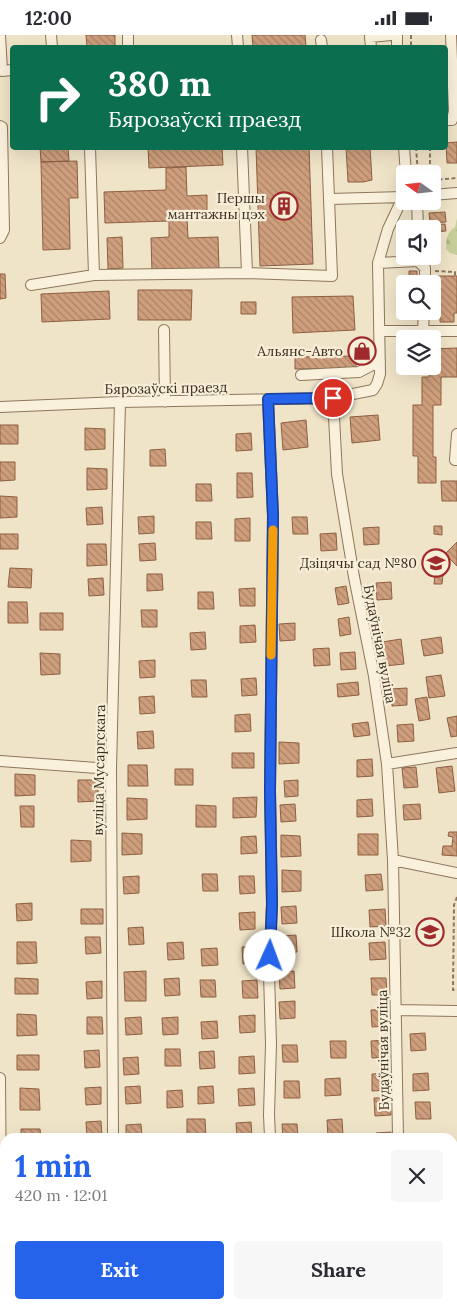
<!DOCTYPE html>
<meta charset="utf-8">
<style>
body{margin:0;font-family:Lora,serif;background:#f7f7f7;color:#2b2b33;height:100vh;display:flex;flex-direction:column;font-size:19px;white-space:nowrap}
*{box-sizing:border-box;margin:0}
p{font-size:16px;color:#7c7c81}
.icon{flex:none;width:28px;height:28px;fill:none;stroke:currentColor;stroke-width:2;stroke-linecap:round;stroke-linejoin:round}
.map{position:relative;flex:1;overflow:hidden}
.drawer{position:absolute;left:0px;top:1098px;width:458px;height:176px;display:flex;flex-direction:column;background:#fff;border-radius:15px 15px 0 0;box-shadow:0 5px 20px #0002}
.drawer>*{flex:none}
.hud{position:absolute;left:10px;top:10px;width:438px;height:105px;border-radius:5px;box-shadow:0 5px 20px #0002;background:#0b6e4f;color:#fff;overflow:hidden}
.needle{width:32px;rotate:285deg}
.controls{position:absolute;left:396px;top:130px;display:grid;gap:10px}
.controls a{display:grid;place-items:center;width:45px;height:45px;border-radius:5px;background:#fff;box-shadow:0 5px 20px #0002;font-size:25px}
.pin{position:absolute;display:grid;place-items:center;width:42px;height:42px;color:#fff;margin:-21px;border:2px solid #fff;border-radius:50%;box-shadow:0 1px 5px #0007}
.me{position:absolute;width:55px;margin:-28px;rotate:2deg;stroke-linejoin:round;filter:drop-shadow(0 0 4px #0008)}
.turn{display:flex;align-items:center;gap:18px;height:105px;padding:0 15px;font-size:22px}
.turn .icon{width:65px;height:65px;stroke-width:2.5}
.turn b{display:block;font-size:35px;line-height:42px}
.round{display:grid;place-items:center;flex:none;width:52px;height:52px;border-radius:5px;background:#f7f7f7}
.head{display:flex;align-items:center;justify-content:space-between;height:85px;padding:0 15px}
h1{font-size:30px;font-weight:700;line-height:38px;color:#2563eb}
.cta{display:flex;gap:10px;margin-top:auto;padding:10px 15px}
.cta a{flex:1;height:58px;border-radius:5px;background:#2563eb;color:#fff;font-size:20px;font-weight:700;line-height:58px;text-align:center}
.cta a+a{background:#f7f7f7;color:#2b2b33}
.status{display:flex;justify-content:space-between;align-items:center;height:35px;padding:0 25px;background:#fff;direction:ltr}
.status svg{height:14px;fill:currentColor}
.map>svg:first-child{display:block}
.forest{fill:url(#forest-firs)}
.building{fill:url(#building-back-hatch);stroke:#8d5f41}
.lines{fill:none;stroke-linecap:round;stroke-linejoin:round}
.minor-casing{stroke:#8d765c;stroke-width:12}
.path{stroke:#8d765c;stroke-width:2;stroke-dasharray:4 2.5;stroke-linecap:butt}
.minor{stroke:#faf1dc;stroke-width:10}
.route-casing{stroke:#184099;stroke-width:12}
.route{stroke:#2563eb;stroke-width:9}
.slow{stroke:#f59e0b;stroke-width:9}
.labels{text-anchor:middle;stroke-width:4.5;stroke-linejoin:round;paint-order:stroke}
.poi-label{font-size:14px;fill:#3d2e20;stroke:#f7eed8;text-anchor:end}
.street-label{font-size:14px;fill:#3d2e20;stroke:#f7eed8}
</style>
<div class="status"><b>12:00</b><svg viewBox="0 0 49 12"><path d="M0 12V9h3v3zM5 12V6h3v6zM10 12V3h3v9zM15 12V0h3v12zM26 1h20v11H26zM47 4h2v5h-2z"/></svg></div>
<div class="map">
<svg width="457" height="1273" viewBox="0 0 457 1273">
<defs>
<pattern id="forest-firs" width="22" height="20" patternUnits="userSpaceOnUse" patternTransform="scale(1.25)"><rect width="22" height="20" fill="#c9cf9b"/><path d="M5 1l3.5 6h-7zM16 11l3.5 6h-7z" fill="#aeb285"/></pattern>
<pattern id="building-back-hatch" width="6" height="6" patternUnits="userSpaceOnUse" patternTransform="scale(1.25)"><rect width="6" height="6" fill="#cf9f7d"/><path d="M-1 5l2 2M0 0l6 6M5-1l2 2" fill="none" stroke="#a98266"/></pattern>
</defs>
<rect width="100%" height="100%" fill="#f0e4c8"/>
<path class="forest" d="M457,183V220L450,218L446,214C446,205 447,197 455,192Z"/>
<path class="building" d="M86,0H115V12H87Z
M252,0H305L306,12H253Z
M457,107V128H447L446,108Z
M40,112H68L69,126L41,127Z
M148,112H222L223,130L149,133Z
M256,112H309L313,229L260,231Z
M346,112H370L372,145L363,147H348Z
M77,126L78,163H69L70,214L43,215L41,127Z
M186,132L187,161L207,160V180L187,181L188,203L218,202L219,235L152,237L151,203L169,202V186L105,188L104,157L166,155V133Z
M445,177L446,187L430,188L429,178Z
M445,189L446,196L432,197V194H429V190Z
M122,202L123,233L108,234L107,203Z
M409,236H417V246H409Z
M0,239H5L6,263L0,264Z
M437,241H457V278H454V287H440V278H437Z
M138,255H192L191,285H138Z
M109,256L110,284L42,287L41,259Z
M353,261L355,295L293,298L292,262Z
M241,267H256V279H241Z
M366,311L367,318L354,319L353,312Z
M457,313V342H441V370H433V422H436V448H418V421H413V370H422V342H429V331H432V314Z
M356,321V333L295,334V322Z
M378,380L380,405L352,408L350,382Z
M306,385L308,412L283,415L281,388Z
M0,390H18V409H0Z
M85,393L105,394V414L85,415Z
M251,398L252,415L236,416V399Z
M165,414L166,431H150V415Z
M0,427H15V445L0,446Z
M87,433L107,434V454L87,455Z
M237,438H252L253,462L237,463Z
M441,446H457V466H442Z
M196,449H211L212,466H196Z
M0,461L17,462V482L0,483Z
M102,472L103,489L87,490L86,473Z
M154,481V498L139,499L138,482Z
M292,482H307L308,499H293Z
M250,483V506H235V484Z
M196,487H211L212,504H196Z
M434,491H442V500L434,499Z
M379,492V509L364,510L363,493Z
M336,498L337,515L321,516L320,499Z
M0,499H18V514H0Z
M457,507V531L445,519Z
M155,508L156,525L140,526L139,509Z
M87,509H106L107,530L87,531Z
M10,533L32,534L31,553L8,552Z
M147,539H162L163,555L147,556Z
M435,539H443L442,549H434Z
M103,543L104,560L89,561L88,544Z
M391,547L392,564L377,565L376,548Z
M346,551L349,568L338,570L335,553Z
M255,553V571H240L239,554Z
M198,557H213L214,574H198Z
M8,567H27L28,588H8Z
M141,575H157V592H142Z
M40,578H63V595H40Z
M349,582L351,599L340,601L338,584Z
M295,588V605L280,606L279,589Z
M255,590L256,607L240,608V591Z
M205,597L206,614L191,615L190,598Z
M441,602L443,618L424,621L421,605Z
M401,604L404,629L385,631L382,607Z
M329,613L330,630L314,631L313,614Z
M355,617L356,634L341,635L340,618Z
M40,618L60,619V639L41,640Z
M155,625V642L140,643L139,626Z
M441,640L445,661L429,663L426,642Z
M256,643L257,660L242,661L241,644Z
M191,645H206L207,662H192Z
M358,647L359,660L338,662L337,649Z
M407,653V670L392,671L391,654Z
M154,661L155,678L140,679L139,662Z
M427,662L430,684L419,686L415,664Z
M250,679L251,696L235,697V680Z
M457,681V701L451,702L447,683Z
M368,687L370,700L354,702L352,689Z
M413,689L414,706L398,707L397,690Z
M153,696L154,713L138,714L137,697Z
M279,707L299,708V728L279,729Z
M232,718H254V733H232Z
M372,724L373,741L357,742V725Z
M128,730H147L148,751H128Z
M452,731L455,756L439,758L436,733Z
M416,732L418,752L404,753L402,733Z
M175,734H193V750H175Z
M15,739L35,740V760L15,761Z
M78,745H98V766L78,767Z
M298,745V761L285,762L284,746Z
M257,762L256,782L233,783V763Z
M127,763L147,764V784L127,785Z
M372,764L373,781L357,782V765Z
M295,769L296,786L281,787L280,770Z
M420,769L421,784L404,785L403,770Z
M196,770L216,771V792H196Z
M20,771H34V792H21Z
M449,797H457V821L442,820L443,811H452L453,802L448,801Z
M122,798L142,799V819L122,820Z
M358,799H378V820H358Z
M281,800L300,801L301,821L281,822Z
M256,801L257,818L241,819V802Z
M71,805L91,806V826L71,827Z
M282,835L301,836V856L282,857Z
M202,839H217L218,856H203Z
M381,839L383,855L366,856L365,840Z
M139,841V858L124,859L123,842Z
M239,841H254L255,858L240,859Z
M32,868V885L17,886L16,869Z
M296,871L297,888L282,889L281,872Z
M81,874H103V889H81Z
M385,874L386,891L370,892L369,875Z
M255,877V894L240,895L239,878Z
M143,892L144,909L129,910L128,893Z
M296,900L297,917L281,918L280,901Z
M85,902H100L101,918L86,919Z
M17,907H36L37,928L17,929Z
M183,907L184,924L168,925L167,908Z
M385,907L386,924L370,925L369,908Z
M257,911L258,928L243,929L242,912Z
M217,913L218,930L202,931L201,914Z
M146,936V966H125L124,937Z
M294,936L295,953L280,954L279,937Z
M15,943L38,944V959H15Z
M179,943L180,960L165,961L164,944Z
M371,943H386L387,960H372Z
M200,945H215L216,962H201Z
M257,945L258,963H243L242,946Z
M102,946V963L87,964L86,947Z
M295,966V983L280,984L279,967Z
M387,974V991L372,992L371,975Z
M17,979L36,980L37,1000L17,1001Z
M255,980V997L240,998L239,981Z
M87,982H102L103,999H87Z
M141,982L142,999L126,1000L125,983Z
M178,982V999L163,1000L162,983Z
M217,986L218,1003L202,1004L201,987Z
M425,998L426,1015L411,1016L410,999Z
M386,1005L387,1022L372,1023L371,1006Z
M330,1006H346V1023H331Z
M282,1010H297L298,1027H283Z
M165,1014H180L181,1031H165Z
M99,1015L100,1032L85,1033L84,1016Z
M214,1016L215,1033L200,1034L199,1017Z
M17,1020H39V1035H17Z
M254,1021L255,1038L239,1039V1022Z
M138,1022L139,1039L124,1040L123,1023Z
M387,1038L388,1055L372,1056V1039Z
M428,1038L429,1055L413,1056V1039Z
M340,1043L341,1060L325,1061V1044Z
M284,1046H299L300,1063H284Z
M140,1051L141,1068L126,1069L125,1052Z
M213,1051L214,1068L198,1069V1052Z
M101,1052V1069L86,1070L85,1053Z
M20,1053L39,1054L40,1075H20Z
M254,1053L255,1070L239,1071L238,1054Z
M182,1055L183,1072L167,1073V1056Z
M374,1063H390L391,1080L375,1081Z
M415,1067H430L431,1084H416Z
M187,1084H205L206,1102H187Z
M342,1084L343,1101L328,1102L327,1085Z
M101,1086L102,1102H87L86,1087Z
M251,1087L252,1102H237L236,1088Z
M141,1089L142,1102H126V1090Z
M282,1089H297L298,1102H283Z
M21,1094H40L41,1102H21Z
M391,1097V1102H376V1098Z
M0,1212H5V1229H0Z
M0,1250H5V1267H0Z
M177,1269H192V1273H177Z
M212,1269H228V1273H212Z
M421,1269H432V1273H421Z"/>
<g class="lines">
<g class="minor-casing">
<path id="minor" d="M0,0L2,36L12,35
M51,0L52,12
M237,0L238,12
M370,0V2L391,0
M397,0V12
M370,2L371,12
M321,5L322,12
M128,12V0
M445,85H452L454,76L451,0
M0,91L2,92L4,195L0,203
M90,112L94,240
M242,112L247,238
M404,112L406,139
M432,160L457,158
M330,164L403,162
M417,166L418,194
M418,226L425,233V249
M378,228L418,226V221
M31,250L94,240L247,238L332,241L327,112
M164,295L165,367
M379,296H457
M423,296L424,276
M301,340L359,337L380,326
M333,363L337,439L354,542L374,641L387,729L393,825L398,1102
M268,364L273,481L270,756L272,869L269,938L271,1009L269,1080L270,1102
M0,372L120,367L333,363L373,355L377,349L380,339L378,228L388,194L403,162H405
M457,399L455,425H457
M0,726L111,734
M387,729L457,718
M393,825L457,838
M396,975L457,976
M0,1043L1,1172
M113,1102L111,734L120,367
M115,1269V1273
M271,1269V1273
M407,1269V1273"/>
</g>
<path class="path" d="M411,0V12
M416,112L418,139
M430,112V139
M432,145L457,143
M435,236L455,237V241
M432,258H436
M457,862L454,870L453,955H457"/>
<use href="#minor" class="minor"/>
</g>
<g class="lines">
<g class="route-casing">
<path id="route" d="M270,921L272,869L270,756L273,481L268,364L333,363"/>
</g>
<use href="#route" class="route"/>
<path class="slow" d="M271,620L273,495"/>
</g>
<defs>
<g id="building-ring" transform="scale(1.4375)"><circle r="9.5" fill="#f7eed8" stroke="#9e2a2b" stroke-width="1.5"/><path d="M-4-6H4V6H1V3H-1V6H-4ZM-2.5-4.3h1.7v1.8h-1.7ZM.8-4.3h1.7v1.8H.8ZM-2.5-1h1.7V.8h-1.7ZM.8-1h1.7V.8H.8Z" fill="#9e2a2b"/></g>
<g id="shop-ring" transform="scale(1.4375)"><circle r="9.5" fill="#f7eed8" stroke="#9e2a2b" stroke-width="1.5"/><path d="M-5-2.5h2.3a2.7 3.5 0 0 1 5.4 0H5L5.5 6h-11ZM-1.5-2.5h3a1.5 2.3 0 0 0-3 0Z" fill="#9e2a2b"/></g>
<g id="school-ring" transform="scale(1.4375)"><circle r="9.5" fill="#f7eed8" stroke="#9e2a2b" stroke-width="1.5"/><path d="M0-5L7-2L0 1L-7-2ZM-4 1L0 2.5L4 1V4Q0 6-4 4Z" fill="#9e2a2b"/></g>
</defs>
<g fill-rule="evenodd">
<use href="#building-ring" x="284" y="171"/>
<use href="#shop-ring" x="362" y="316"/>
<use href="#school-ring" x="436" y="528"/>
<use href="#school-ring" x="430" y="897"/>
</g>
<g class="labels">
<g class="poi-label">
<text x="265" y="168">Першы<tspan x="265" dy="16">мантажны цэх</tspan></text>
<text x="343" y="321">Альянс-Авто</text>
<text x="417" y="533">Дзіцячы сад №80</text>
<text x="411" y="902">Школа №32</text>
</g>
<g class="street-label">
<text transform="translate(166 353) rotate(-1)" y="5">Бярозаўскі праезд</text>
<text transform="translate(380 609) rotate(79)" y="5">Будаўнічая вуліца</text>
<text transform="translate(99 735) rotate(-89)" y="5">вуліца Мусаргскага</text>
<text transform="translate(383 1015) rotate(-91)" y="5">Будаўнічая вуліца</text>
</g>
</g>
</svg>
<div class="controls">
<a><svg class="needle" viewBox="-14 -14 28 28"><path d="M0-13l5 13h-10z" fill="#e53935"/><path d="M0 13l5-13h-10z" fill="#7c7c81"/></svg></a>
<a><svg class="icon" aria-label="sound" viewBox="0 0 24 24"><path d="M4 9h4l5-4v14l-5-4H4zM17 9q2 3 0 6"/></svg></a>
<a><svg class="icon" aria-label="search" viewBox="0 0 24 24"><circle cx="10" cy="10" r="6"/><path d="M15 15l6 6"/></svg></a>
<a><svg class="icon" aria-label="layers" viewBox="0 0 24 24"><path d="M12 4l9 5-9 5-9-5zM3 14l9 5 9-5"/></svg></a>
</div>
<div class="pin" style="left:333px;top:363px;background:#d93025"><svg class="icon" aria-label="arrive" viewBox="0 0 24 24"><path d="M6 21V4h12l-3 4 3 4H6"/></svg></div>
<svg class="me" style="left:270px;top:921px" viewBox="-20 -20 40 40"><circle r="19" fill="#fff"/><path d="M0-13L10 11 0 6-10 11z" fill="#2563eb"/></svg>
<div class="hud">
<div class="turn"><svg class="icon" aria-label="right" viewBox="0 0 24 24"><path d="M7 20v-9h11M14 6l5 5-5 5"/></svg><div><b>380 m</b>Бярозаўскі праезд</div></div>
</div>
<section class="drawer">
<div class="head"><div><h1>1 min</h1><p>420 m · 12:01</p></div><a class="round"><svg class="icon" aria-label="close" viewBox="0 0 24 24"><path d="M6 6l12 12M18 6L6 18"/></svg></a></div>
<div class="cta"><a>Exit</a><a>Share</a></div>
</section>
</div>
